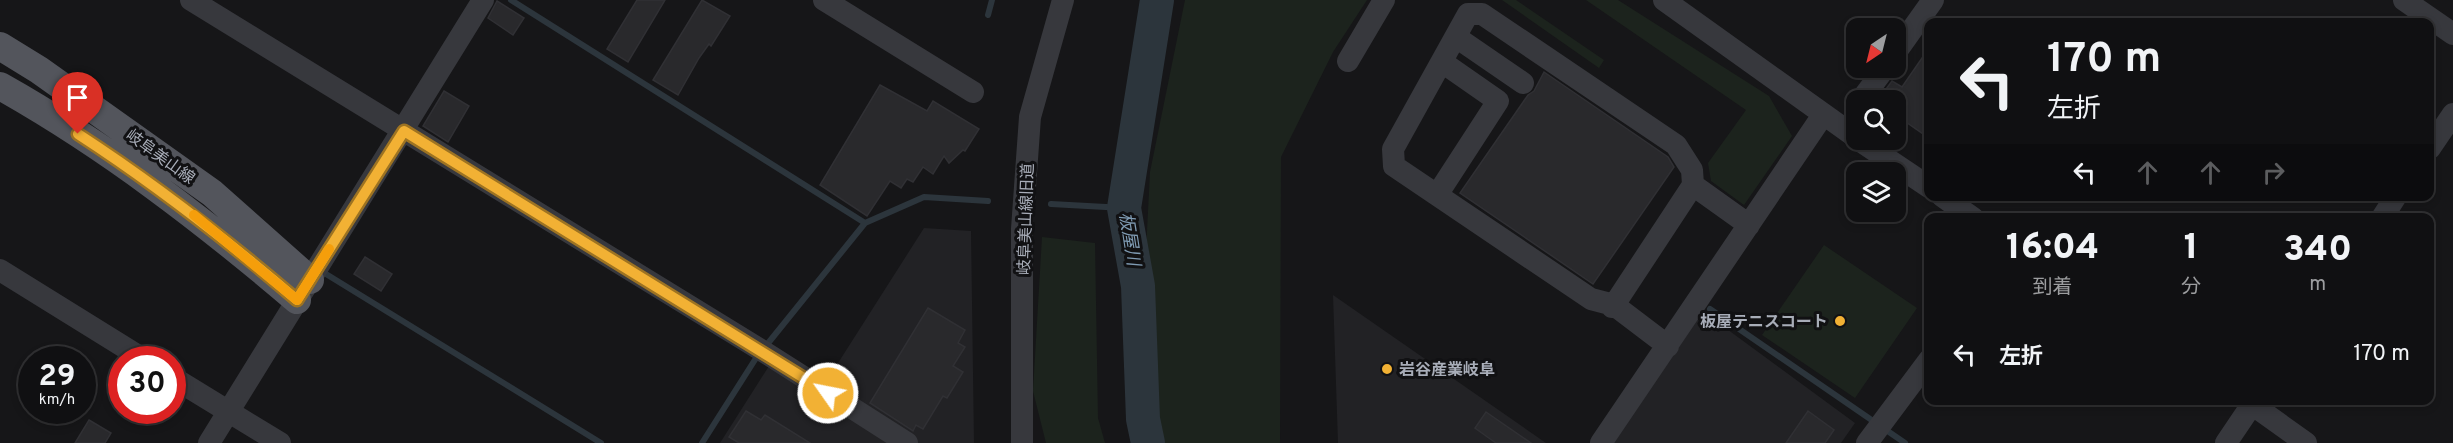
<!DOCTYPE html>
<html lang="ja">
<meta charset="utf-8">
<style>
body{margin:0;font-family:Overpass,"Noto Sans JP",sans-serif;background:#1e1e20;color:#f1f3f6;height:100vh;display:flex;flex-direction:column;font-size:22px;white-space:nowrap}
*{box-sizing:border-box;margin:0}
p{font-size:20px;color:#9c9d9f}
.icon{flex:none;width:33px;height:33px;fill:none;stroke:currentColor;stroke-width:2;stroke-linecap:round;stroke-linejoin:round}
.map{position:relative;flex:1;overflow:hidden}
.panel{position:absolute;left:1924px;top:213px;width:510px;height:192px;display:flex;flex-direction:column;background:#101012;border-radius:12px;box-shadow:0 3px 9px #0003,0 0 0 2px #303032}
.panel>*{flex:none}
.hud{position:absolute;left:1924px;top:18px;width:510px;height:183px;border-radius:12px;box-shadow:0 3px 9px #0003,0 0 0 2px #303032;background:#101012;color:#f1f3f6;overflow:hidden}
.needle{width:39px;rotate:215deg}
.tools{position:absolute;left:1846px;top:18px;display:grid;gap:12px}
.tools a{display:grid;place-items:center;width:60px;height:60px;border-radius:12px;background:#101012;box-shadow:0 3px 9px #0003,0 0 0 2px #303032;font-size:30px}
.speed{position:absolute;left:18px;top:346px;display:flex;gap:12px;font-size:30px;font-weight:700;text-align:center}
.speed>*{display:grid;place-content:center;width:78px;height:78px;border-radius:50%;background:#101012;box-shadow:0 3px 9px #0003,0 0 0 2px #303032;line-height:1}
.speed small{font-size:15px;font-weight:400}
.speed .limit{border:9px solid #d22;background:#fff;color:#111}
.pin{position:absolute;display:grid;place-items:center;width:51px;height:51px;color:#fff;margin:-62px -26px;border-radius:50% 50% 50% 0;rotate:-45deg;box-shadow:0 0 6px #0007}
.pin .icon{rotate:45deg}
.me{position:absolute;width:66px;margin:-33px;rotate:303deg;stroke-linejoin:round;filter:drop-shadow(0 0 4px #0008)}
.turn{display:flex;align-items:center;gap:21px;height:126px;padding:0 24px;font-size:27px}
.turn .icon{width:78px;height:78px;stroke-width:2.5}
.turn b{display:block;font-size:42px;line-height:51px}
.lanes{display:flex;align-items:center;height:57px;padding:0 24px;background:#0003;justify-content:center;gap:30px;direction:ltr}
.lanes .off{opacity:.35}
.eta{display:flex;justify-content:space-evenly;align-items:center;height:102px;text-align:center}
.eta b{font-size:36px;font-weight:800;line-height:42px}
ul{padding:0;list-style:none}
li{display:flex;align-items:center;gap:18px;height:78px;padding:0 24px}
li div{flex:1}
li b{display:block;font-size:22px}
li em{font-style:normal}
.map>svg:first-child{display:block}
.built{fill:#222225}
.green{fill:#1c231d}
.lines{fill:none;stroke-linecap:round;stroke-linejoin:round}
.stream{stroke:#2c353c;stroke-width:6}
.river{stroke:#2c353c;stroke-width:34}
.building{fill:#29292c;stroke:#303034;stroke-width:1.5}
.minor{stroke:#37383d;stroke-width:22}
.major{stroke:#53555c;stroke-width:28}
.route-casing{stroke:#9d7322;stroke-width:15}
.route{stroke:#f2b134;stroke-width:10}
.slow{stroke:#f59e0b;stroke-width:10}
.poi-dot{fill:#f2b134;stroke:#111113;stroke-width:2}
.labels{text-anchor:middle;stroke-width:6;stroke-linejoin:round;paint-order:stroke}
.street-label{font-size:16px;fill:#a8adb8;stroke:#111113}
.poi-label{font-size:16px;font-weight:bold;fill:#a8adb8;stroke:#111113;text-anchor:end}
.water-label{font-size:18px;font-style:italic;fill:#7f9bb3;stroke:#111113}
</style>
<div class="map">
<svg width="2453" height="443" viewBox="0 0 2453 443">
<rect width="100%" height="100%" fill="#161618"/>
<path class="built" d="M924,228L971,231L974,443H720L769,366L817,396Z
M1333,295L1546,443H1338Z
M1701,310L1855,423L1841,443H1611Z"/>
<path class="green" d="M1185,0H1367L1333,52L1281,157L1280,443H1161L1156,422L1146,251L1150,172Z
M1502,0H1516L1604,60L1599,68Z
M1586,0H1618L1769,96L1792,136L1744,205L1711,181L1708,163L1746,110Z
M1042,237L1095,243L1098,418L1105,443H1046L1033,391Z
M1824,245L1917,308L1855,398L1762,335Z"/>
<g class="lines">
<path class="stream" d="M511,0L865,223
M988,15L992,0
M1051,204L1124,208
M326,274L601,443
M1710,309L1905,443
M765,347L865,223L924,197L988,201
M702,443L758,355"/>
<path class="river" d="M1148,443L1143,419L1138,286L1124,208L1157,0"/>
</g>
<path class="building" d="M637,0H665L628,62L607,49Z
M702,0L730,16L711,46L709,44L699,58L678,95L653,80Z
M497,1L524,18L513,35L488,18Z
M1929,48V138L1896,115V100H1878L1892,81L1902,87Z
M1544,72L1668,157L1674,167L1593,284L1460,193L1528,95L1534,91Z
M880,85L927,111L933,101L979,129L965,151L963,150L949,163L944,156L933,174L923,167L913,182L907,179L901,188L890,181L867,216L820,185Z
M444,91L469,106L448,142L423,126Z
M365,257L392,274L381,291L354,274Z
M928,308L965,330L958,343L965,347L953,366L963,372L947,398L943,396L923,429L916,425L913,431L870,403Z
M746,411L761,420L765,415L810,443H739L729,437Z
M1808,411L1834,430L1825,443H1786Z
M1486,412L1531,443H1496L1486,436L1475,428Z
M89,420L111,433L105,443H75Z"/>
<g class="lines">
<path class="minor" d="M191,0L769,355L907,443
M824,0L973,92
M1664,0L1857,138
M2404,0L2453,34
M1456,37L1523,83
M1896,52L1933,0
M1348,61L1384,0
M1861,100L1885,68
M1859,140L1929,187
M2430,148L2453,114
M1693,185L1749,225
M1437,195L1498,101L1442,62
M1942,196L1973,218
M2382,218L2396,196
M0,270L145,360
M1612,307L1614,305L1693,185L1692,170L1676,145L1482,14H1468L1393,149L1394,166L1591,299L1614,305L1668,346
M172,377L280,443
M2246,400L2306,443
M209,443L483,0
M1022,443V229L1030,117L1063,0
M1601,443L1823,115
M1867,443L1929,360
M2226,443L2255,400"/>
<path class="major" d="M0,46L39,70L212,193L310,280
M0,86C107,146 204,221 297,300"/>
</g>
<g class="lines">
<g class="route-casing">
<path id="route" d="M78,134C155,184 227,240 297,300L404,131L828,393"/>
</g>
<use href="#route" class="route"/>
<path class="slow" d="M194,215L297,300L329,249"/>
</g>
<g class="poi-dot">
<circle cx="1840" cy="321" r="6"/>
<circle cx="1387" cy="369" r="6"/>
</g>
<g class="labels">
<g class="street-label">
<text transform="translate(161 156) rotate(36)" y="6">岐阜美山線</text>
<text transform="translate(1025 219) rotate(-88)" y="6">岐阜美山線旧道</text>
</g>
<g class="poi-label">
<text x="1828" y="327">板屋テニスコート</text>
<text x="1399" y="375" text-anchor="start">岩谷産業岐阜</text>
</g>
<g class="water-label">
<text transform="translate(1130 239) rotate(81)" y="6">板屋川</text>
</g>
</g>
</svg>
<div class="tools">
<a><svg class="needle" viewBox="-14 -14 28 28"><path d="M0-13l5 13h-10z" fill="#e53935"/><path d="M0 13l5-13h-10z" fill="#9c9d9f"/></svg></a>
<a><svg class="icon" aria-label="search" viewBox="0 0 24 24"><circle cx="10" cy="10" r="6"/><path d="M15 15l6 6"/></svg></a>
<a><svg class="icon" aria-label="layers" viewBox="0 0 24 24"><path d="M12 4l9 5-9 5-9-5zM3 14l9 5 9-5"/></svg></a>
</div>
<div class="speed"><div>29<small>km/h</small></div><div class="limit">30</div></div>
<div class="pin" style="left:78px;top:134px;background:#d93025"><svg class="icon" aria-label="arrive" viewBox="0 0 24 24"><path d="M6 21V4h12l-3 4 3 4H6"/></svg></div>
<svg class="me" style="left:828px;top:393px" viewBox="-20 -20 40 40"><circle r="17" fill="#f2b134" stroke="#fff" stroke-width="3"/><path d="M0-11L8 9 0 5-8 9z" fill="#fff"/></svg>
<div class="hud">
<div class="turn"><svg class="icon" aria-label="left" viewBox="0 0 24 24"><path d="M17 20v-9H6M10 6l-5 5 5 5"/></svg><div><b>170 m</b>左折</div></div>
<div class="lanes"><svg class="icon" aria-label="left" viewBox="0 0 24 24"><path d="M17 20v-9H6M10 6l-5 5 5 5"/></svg><svg class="icon off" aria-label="ahead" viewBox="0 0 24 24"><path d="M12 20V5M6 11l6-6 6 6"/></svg><svg class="icon off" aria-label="ahead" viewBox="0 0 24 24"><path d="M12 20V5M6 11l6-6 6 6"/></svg><svg class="icon off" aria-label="right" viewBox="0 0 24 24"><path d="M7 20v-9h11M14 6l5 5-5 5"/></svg></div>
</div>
<section class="panel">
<div class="eta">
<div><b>16:04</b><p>到着</p></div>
<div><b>1</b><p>分</p></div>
<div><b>340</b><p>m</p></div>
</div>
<ul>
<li><svg class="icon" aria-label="left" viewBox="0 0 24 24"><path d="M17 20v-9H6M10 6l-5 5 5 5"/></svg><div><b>左折</b></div><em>170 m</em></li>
</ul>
</section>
</div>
